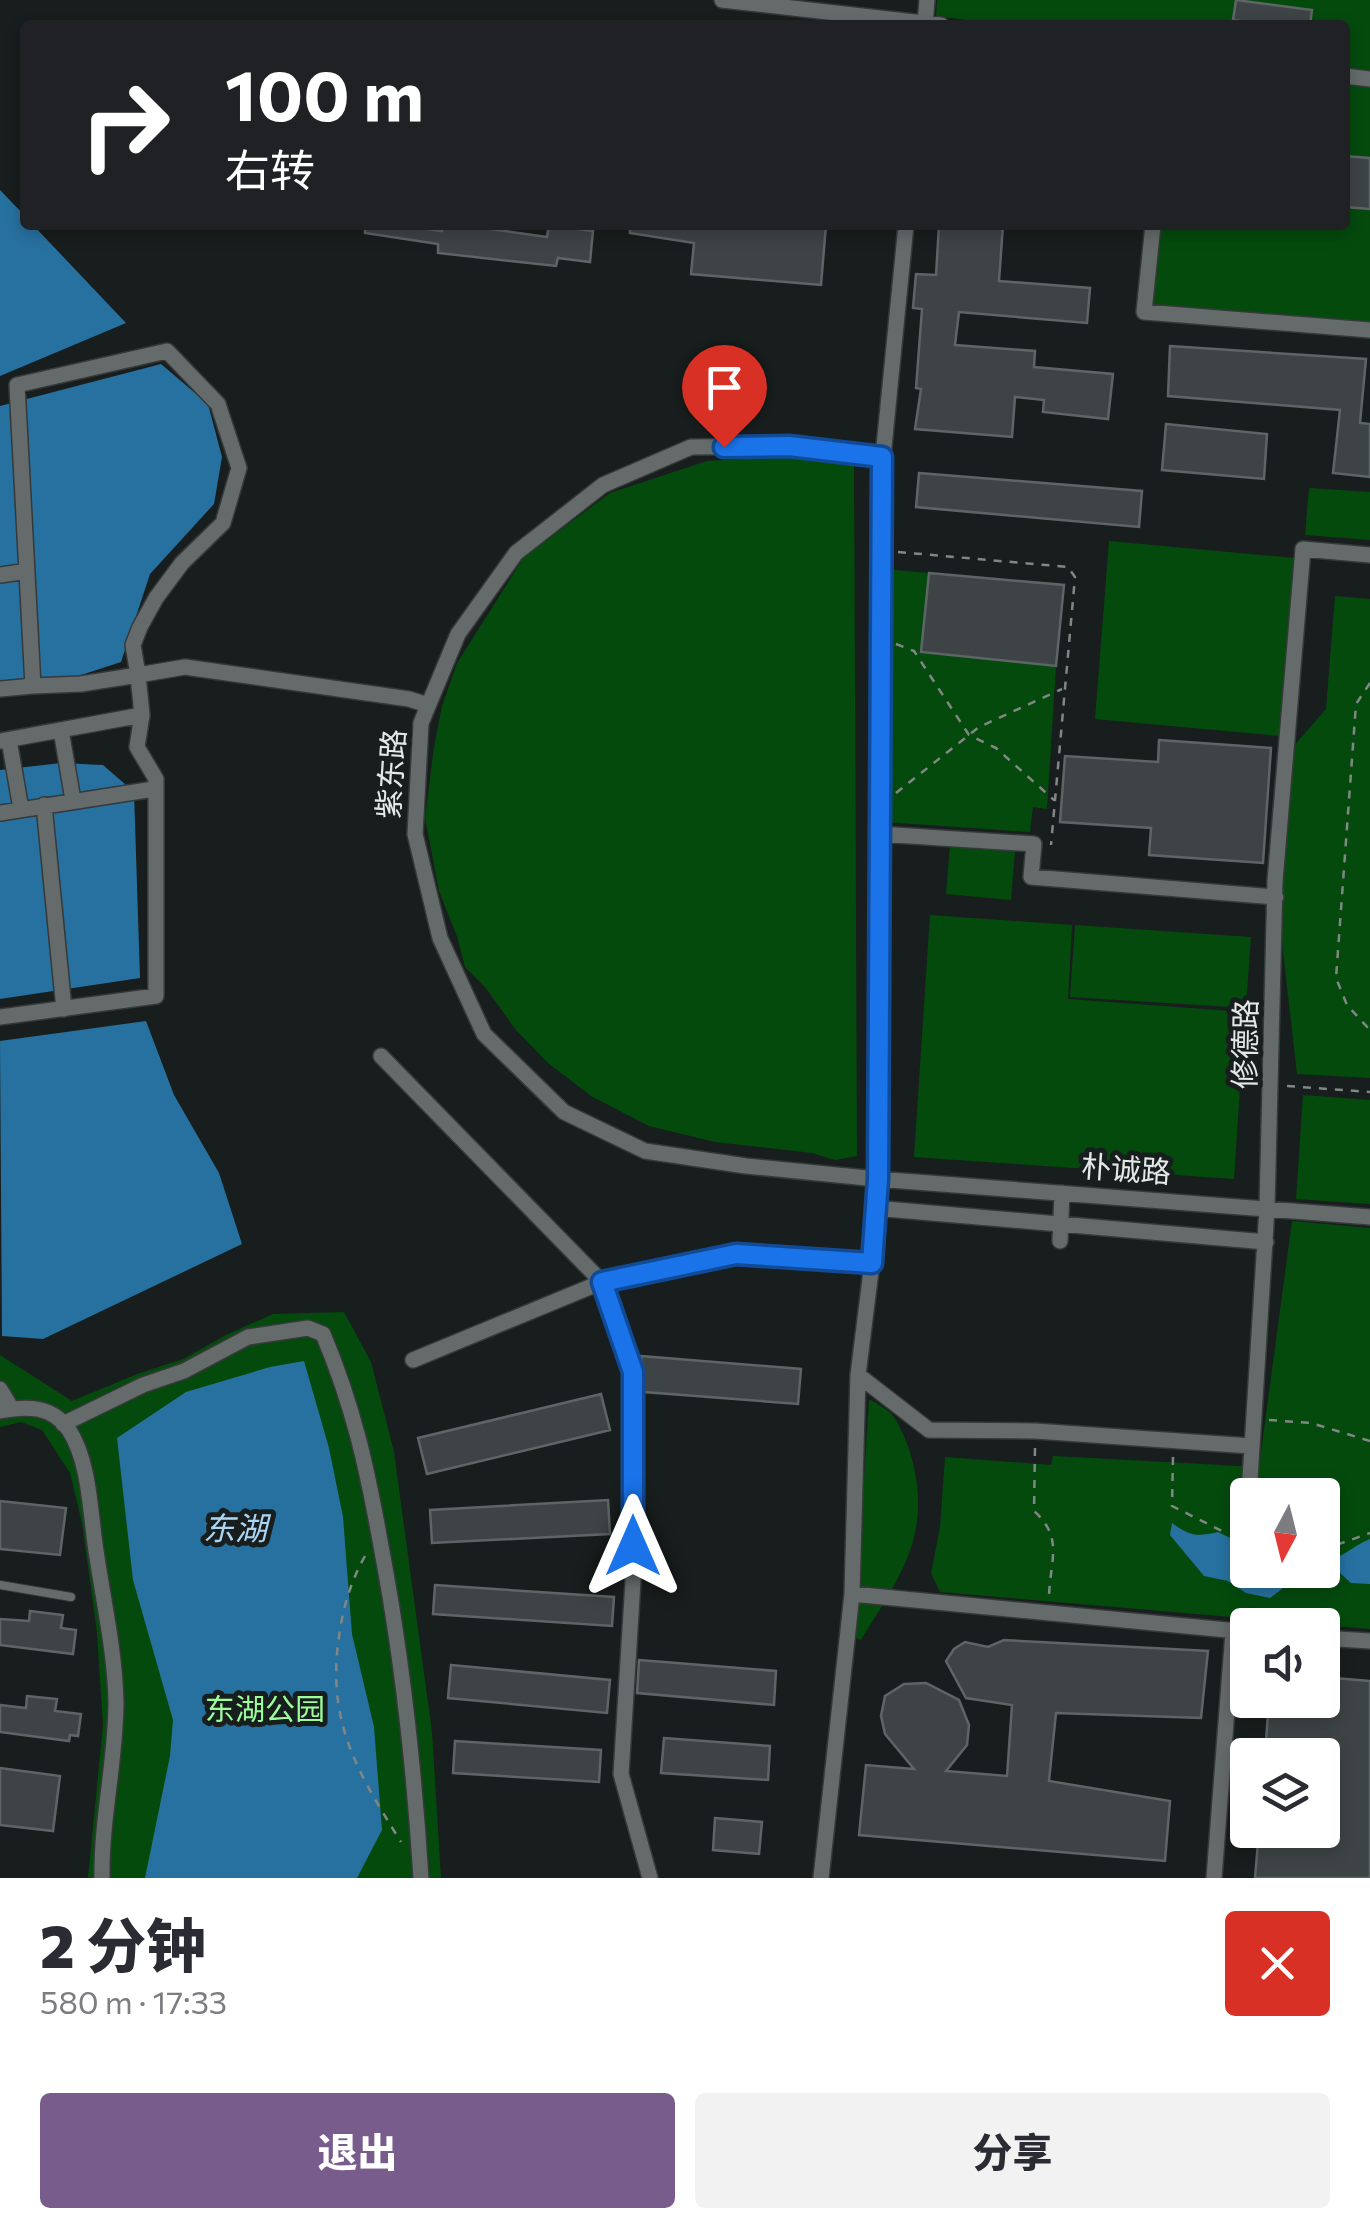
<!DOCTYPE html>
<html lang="zh">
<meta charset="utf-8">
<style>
body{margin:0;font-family:Commissioner,"Noto Sans SC",sans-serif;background:#f2f2f3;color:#2b2b33;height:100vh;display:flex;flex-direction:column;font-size:38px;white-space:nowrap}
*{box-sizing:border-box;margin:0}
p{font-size:32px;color:#7c7c81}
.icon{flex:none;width:55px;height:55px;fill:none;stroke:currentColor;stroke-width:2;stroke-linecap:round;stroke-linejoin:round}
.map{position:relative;height:1878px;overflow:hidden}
.sheet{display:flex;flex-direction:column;background:#fff;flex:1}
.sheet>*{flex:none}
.guide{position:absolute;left:20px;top:20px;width:1330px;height:210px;border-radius:10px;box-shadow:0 5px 15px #0003;background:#202124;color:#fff;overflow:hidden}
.needle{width:65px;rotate:187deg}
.tools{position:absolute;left:1230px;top:1478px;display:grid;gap:20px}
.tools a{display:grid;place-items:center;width:110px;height:110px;border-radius:10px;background:#fff;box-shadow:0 5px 15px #0003;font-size:50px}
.pin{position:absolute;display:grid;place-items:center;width:85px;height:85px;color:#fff;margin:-102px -42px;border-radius:50% 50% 50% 0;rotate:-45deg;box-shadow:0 0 10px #0007}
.pin .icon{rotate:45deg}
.me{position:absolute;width:110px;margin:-55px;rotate:0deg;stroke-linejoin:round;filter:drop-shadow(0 0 8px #0008)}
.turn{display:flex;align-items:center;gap:35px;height:210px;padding:0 40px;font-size:45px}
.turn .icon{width:130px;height:130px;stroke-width:2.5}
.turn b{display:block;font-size:70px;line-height:85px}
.round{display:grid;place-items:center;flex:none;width:105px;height:105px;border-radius:10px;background:#f2f2f3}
.overview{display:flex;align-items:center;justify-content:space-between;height:170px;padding:0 40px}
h1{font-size:60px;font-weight:800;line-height:75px}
.cta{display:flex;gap:20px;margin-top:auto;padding:20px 40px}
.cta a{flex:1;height:115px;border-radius:10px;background:#785d8c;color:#fff;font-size:40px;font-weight:800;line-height:115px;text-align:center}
.cta a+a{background:#f2f2f3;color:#2b2b33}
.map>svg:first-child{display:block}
.green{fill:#044a0d;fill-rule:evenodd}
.water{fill:#2771a0}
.building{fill:#3e4446;stroke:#5e6566;stroke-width:2.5}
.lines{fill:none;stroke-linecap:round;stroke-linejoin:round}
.service-casing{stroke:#353939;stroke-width:10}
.minor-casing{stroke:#353939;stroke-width:18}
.path{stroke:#828786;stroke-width:2.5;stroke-dasharray:8 8;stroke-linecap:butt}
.service{stroke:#656b6b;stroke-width:8}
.minor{stroke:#656b6b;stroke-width:15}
.route-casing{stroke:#114b97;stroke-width:25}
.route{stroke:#1a73e8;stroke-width:18}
.labels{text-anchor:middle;stroke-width:10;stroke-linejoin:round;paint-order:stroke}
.street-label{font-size:30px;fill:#e4e8e8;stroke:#181e1d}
.park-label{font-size:30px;fill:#9bfc9c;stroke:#181e1d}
.water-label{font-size:32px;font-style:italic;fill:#aad5f4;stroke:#181e1d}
</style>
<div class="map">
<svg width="1370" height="1878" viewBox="0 0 1370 1878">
<rect width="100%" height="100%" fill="#181e1d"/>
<path class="green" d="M937,0H1370V71L1345,68V25H1004L936,16Z
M1345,76L1370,79V157L1345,156Z
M1345,208L1370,210V330L1144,312L1153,225H1345Z
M797,456L854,464L857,1156L835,1160L812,1153L715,1142L649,1126L591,1096L548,1063L516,1030L485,987L465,967L458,939L439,891L425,818L434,747L442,706L457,663L524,557L610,493L707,461Z
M1309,488L1370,492V540L1305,535Z
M1109,541L1295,558L1279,736L1095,719Z
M883,569L929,573L921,652L1056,666L1047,809L1033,807L1030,832L885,822Z
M1335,596L1370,599V1078L1297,1074L1275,881L1285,756L1326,709Z
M950,845L1015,851L1011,900L946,894Z
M930,915L1072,925L1068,999L1245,1012L1234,1179L914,1157Z
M1075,925L1251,937L1246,1008L1070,997Z
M1303,1095L1370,1100V1204L1296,1199Z
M1292,1221L1370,1228V1629L940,1592L931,1573L940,1527L945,1457L1051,1465L1053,1456L1259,1467ZM1248,1495H1322V1570H1248Z
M344,1312L371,1362L394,1452L432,1732L441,1878H88L103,1725L97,1633L82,1523L70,1473L42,1430L21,1422L0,1427V1355L72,1401L140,1373L183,1359L226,1335L273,1314Z
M869,1399C877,1404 888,1409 894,1417C915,1451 924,1498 914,1537C905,1574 880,1608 861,1640L854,1637Z"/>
<path class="water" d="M0,190L25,216V225H33L126,323L0,376Z
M161,364L208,404L222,457L214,504L150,574L121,662L75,677L0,685V406Z
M61,763L103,765L134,792L140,978L0,999V770Z
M146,1021L174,1095L219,1173L242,1244L43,1339L2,1336L0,1041Z
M304,1361L329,1448L343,1517L352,1634L374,1727L382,1830L357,1878H145L170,1756L173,1720L133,1580L117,1438L186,1392L270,1367Z
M1172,1523C1190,1536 1197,1537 1218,1532L1230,1538L1248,1570H1294L1282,1589L1270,1598L1246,1593L1228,1581L1204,1576L1170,1535Z
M1370,1539V1584L1351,1583L1340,1573L1324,1574L1316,1570H1322L1323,1564C1341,1558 1353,1546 1370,1539Z"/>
<path class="building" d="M1236,0L1312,10L1310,25H1268L1233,20Z
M1345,156L1370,158V209L1345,207Z
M365,225H401L442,231L444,225H463L547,237L549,225L593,231L590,262L558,258L556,266L438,253V244L365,233Z
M630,225H826L821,285L691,274L694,243L630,233Z
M939,225H1003L999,281L1090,288L1087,323L959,312L955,345L1035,351L1034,367L1113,374L1108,419L1043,412L1044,400L1015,397L1012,437L915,429L921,389L916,388L922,309L913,308L916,274L936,275Z
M1170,346L1366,359L1360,423L1370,424V477L1333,473L1340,410L1168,396Z
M1166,424L1267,434L1264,479L1162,470Z
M919,473L1142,491L1139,527L916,507Z
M929,573L1064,585L1056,666L921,652Z
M1159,740L1271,748L1263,863L1149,855L1151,828L1060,822L1065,756L1158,762Z
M641,1356L801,1369L798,1404L644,1392Z
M601,1394L610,1430L427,1474L418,1438Z
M608,1500L610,1534L432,1543L430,1510Z
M0,1501L66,1508L60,1555L0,1549Z
M435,1585L614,1597L612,1626L433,1614Z
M30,1611L63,1615L61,1628L76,1630L73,1654L0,1645V1619L29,1621Z
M1004,1640L1208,1651L1201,1718L1056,1713L1049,1781L1170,1801L1165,1861L859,1835L866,1765L914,1769L885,1734L881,1716L885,1696L904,1684L926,1683L959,1700L969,1725L967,1745L946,1771L1007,1776L1012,1705L966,1698L946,1661L954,1649L965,1642L988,1647Z
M639,1660L776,1671L774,1705L637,1693Z
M451,1665L610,1680L607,1713L448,1698Z
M1322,1677L1370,1681V1878H1255L1259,1830H1322V1755H1265L1269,1700H1322Z
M27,1696L57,1699L55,1711L81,1714L78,1736L70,1735L69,1741L0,1732V1705L26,1708Z
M664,1738L770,1746L768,1780L661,1773Z
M455,1741L601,1750L599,1782L453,1773Z
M0,1768L60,1776L53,1831L0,1825Z
M715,1818L762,1822L759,1854L713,1850Z"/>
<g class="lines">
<g class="service-casing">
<path id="service" d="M0,1585L71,1597"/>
</g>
<g class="minor-casing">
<path id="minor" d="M722,0L941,25
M925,25L927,0
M1345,76L1370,79
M1153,225L1144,312L1370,330
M167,351L218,404L239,468L223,523L182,563L156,598L140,627L133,645L138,675L81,684L33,686L17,385Z
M883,457L789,446L691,447L603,485L516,553L458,634L421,723L415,834L440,938L484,1034L564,1112L645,1151L746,1166L877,1179L1370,1217
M0,575L27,571
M0,689L33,686
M61,730L73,800
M9,740L21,809
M0,741L142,715
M44,805L64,1009
M0,813L154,789
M879,834L1034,844L1031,877L1276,897
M0,1017L156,996V779L137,747L142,715L138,675L185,667L409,699L428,705
M381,1056L602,1282L633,1372V1581L621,1774L650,1878
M874,1208L1266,1242
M1060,1241L1062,1193
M413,1360L602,1282L736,1254L872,1263
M858,1375L929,1430L1035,1431L1251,1446
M0,1389L12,1409
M0,1411C26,1406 52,1405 69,1430C91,1464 90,1518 97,1557C104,1604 115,1653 116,1702C116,1761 101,1819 102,1878
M63,1424L143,1385L184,1371L248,1337L308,1328L323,1334C354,1408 367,1468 381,1546C402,1656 414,1766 421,1878
M1249,1495L1267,1208L1275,881L1303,549L1370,555
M1245,1559L1248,1513
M852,1594L1248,1632
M1322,1638L1370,1641
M821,1878L852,1594L858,1375L872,1263L877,1179L882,467L906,225
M1214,1878L1233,1632"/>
</g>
<path class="path" d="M898,552L1068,567L1075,577L1051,845
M896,644L914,651L969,735L996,748L1054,800
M1370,683L1356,704L1336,978L1347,1005L1370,1030
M896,793L979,727L1062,689
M1287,1086L1370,1092
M1269,1420L1311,1423L1370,1441
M1035,1448L1034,1511C1064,1538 1050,1560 1049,1597
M1173,1457L1172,1506L1228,1534
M1322,1550L1370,1533
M365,1556C352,1579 344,1604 340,1630C325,1719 356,1770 401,1842"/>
<use href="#service" class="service"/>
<use href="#minor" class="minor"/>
</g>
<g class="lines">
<g class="route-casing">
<path id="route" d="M633,1546V1372L602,1282L736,1254L872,1263L878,1179L882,457L789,446L724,447"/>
</g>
<use href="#route" class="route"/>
</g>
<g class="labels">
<g class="street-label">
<text transform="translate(392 774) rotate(-86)" y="10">紫东路</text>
<text transform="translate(1246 1044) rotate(-89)" y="10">修德路</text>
<text transform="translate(1126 1170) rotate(4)" y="10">朴诚路</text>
</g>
<g class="park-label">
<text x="265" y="1720">东湖公园</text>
</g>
<g class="water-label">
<text x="235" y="1540">东湖</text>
</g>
</g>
</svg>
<div class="tools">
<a><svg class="needle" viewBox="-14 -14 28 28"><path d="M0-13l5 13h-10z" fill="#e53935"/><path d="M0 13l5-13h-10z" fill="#7c7c81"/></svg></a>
<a><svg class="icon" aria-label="sound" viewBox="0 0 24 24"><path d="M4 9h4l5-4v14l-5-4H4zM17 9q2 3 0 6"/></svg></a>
<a><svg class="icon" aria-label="layers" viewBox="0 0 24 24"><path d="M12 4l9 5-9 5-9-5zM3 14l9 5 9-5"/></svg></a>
</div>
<div class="pin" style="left:724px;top:447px;background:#d93025"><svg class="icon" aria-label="arrive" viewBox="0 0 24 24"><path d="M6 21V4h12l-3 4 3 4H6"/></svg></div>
<svg class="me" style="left:633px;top:1546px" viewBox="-20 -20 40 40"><path d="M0-17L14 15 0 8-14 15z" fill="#1a73e8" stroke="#fff" stroke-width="4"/></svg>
<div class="guide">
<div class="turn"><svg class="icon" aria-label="right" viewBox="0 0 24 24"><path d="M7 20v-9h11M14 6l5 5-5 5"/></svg><div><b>100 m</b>右转</div></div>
</div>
</div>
<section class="sheet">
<div class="overview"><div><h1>2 分钟</h1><p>580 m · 17:33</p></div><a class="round" style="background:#d93025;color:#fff"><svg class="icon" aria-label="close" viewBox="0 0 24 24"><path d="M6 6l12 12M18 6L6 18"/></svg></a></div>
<div class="cta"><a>退出</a><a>分享</a></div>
</section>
